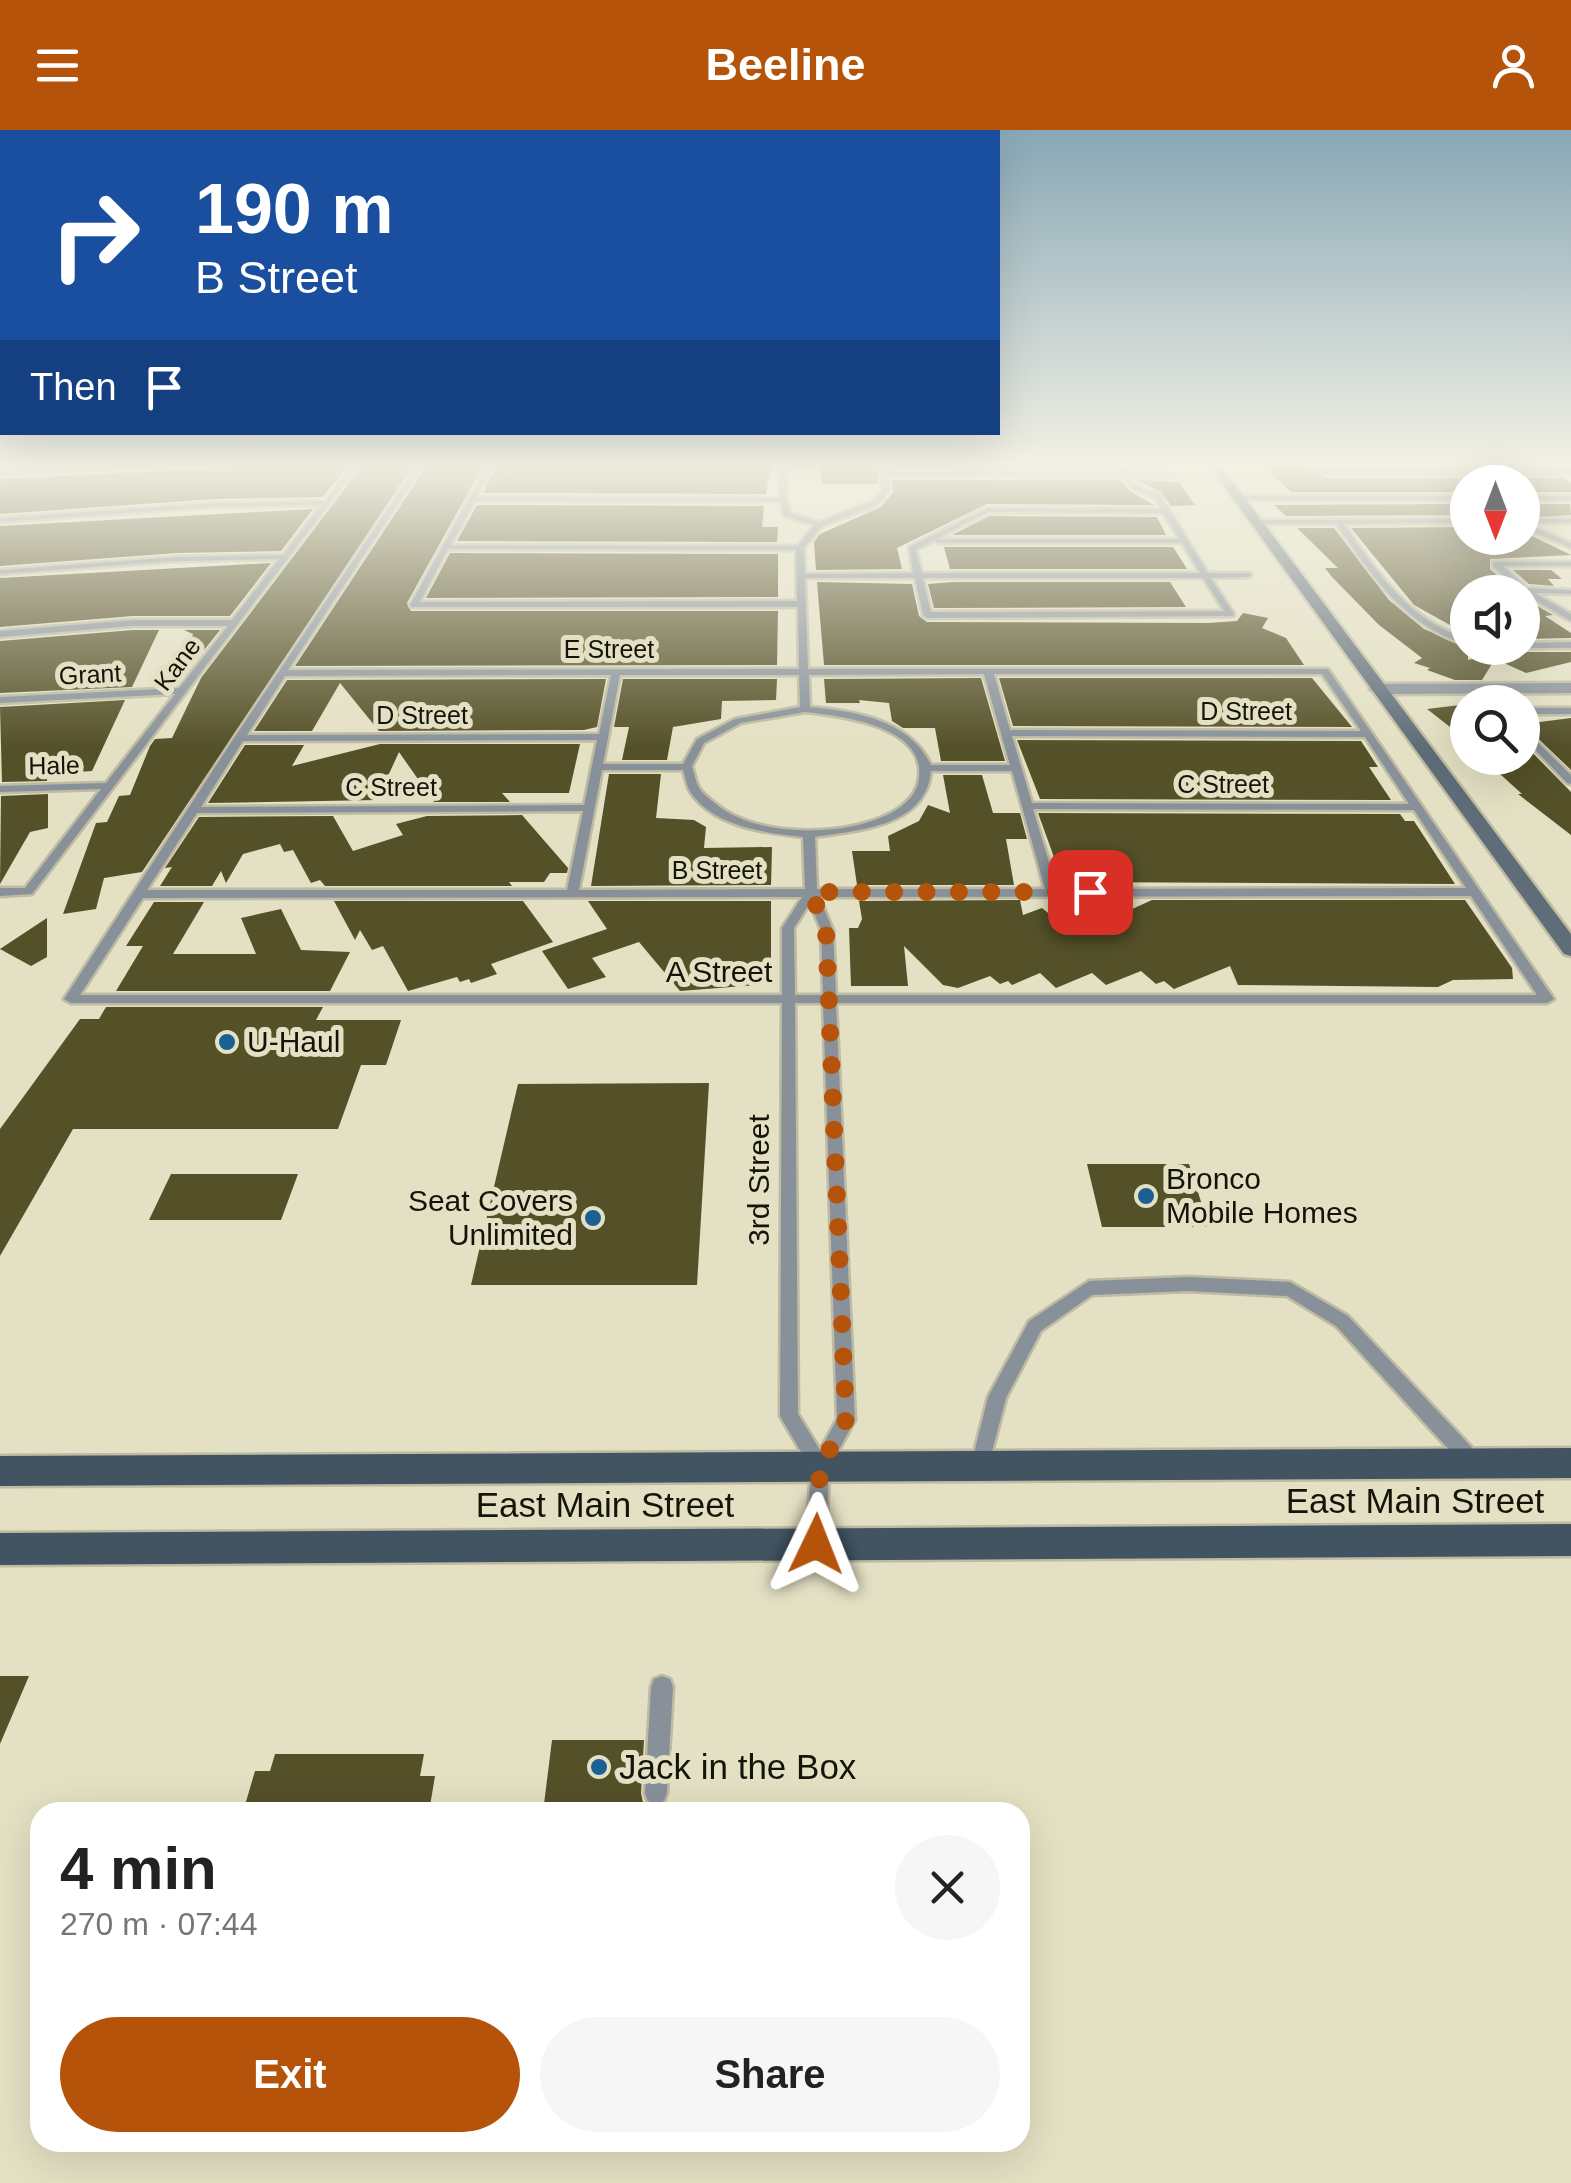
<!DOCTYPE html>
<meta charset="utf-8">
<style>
body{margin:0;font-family:Arial,sans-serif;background:#f6f6f6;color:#222;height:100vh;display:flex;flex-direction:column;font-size:38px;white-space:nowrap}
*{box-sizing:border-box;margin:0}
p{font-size:32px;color:#767676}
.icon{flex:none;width:55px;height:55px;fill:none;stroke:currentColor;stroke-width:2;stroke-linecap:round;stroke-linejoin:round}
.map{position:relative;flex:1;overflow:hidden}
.sheet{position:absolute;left:30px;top:1672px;width:1000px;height:350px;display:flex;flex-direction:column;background:#fff;border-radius:30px;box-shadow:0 10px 40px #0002}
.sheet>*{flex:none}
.guide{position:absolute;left:0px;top:0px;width:1000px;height:305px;box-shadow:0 10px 40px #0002;background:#1a4fa0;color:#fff;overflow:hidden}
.needle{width:65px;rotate:180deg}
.tools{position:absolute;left:1450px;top:335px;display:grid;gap:20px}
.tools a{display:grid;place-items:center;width:90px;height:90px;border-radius:50%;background:#fff;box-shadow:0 10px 40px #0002;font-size:50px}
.pin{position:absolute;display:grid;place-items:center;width:85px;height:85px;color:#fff;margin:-42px;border-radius:20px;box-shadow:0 5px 15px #0006}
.me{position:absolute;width:110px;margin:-55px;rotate:2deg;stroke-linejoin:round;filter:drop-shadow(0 0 8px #0008)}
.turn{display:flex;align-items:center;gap:35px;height:210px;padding:0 30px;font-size:45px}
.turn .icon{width:130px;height:130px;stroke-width:2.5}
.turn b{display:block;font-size:70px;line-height:85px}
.then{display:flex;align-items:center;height:95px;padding:0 30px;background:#0003;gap:20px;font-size:38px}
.round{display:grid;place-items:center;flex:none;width:105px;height:105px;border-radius:52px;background:#f6f6f6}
.summary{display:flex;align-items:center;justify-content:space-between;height:170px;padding:0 30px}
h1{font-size:60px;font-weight:700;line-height:75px}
.primary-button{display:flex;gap:20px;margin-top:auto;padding:20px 30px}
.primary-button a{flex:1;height:115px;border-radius:60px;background:#b45309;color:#fff;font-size:40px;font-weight:700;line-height:115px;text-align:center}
.primary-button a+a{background:#f6f6f6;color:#222}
header{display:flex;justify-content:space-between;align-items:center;height:130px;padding:0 30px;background:#b45309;color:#fff;font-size:45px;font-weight:700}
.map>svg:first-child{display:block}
.building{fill:#545028}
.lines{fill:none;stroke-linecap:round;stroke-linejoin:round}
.lane-casing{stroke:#bebba2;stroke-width:5}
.street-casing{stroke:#bebba2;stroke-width:5}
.secondary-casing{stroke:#bebba2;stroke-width:5}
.primary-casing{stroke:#bebba2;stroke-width:5}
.lane{fill:#88919a;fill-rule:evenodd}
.street{fill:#88919a;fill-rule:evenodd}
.secondary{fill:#5f6d79;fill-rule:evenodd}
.primary{fill:#425362;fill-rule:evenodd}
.route{stroke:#b45309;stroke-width:18;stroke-dasharray:0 32.4}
.poi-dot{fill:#1a6094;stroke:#e3e0c3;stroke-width:4}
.labels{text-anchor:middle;stroke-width:10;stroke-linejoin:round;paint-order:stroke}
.far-street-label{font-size:25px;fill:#15140a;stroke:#e3e0c3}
.street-label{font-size:30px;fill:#15140a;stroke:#e3e0c3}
.poi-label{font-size:30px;fill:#15140a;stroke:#e3e0c3;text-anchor:start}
.near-street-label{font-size:35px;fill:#15140a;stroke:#e3e0c3}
.near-poi-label{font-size:35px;fill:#15140a;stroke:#e3e0c3;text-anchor:start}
</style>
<header><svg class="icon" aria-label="menu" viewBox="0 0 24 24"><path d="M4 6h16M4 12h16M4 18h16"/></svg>Beeline<svg class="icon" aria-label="person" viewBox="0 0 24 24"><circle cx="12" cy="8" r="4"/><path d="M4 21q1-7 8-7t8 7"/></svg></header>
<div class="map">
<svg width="1571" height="2053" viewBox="0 0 1571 2053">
<rect width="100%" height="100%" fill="#e3e0c3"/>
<path class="building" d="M366,331H416L142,742L104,748L96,779L63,784L96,693L107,692L119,666L130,665L150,616L155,609L172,608L201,548Z
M430,331L485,332L407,473L411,481H778L777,535L295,536Z
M821,331H876L878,354H822Z
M889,331H1109L1113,338H890Z
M1264,331H1306L1324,348H1564L1571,353V362H1522V352H1468V362H1291L1261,334H1267Z
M1325,331H1542L1547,334H1329Z
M350,332L323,367L214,369L0,384V349Z
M499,332H726L771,333L766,364L483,363Z
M892,350H1120L1130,361L1154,375L987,374L897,418L902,439L816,440L814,412L820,404L881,377L893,362Z
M1136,350L1179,352L1195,375L1171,376L1161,362Z
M1468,374V385L1286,386L1274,375Z
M1522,374H1570L1571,385L1522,388Z
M477,375L764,376L762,397H778L777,412L457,411Z
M313,379L281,421L177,423L0,436V396Z
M989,386L1157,387L1166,405H952Z
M1468,397V408H1522V401L1571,425L1490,429V439L1516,462H1468V505L1414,475L1351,398Z
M1297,398H1334L1389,470L1424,499L1468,518V530L1518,518L1522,522H1571V532L1526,543L1495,529L1482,550H1455L1427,540L1430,538L1414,533L1422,528L1379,495L1332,447L1325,438H1338Z
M944,417H1173L1187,439H950Z
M450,423L778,424V467L426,468Z
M271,433L230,486H133L0,497V448Z
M1513,440H1551L1562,449H1548L1554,456L1529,454Z
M817,452L912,454L919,486L927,492L1208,493L1237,491L1243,483L1268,488L1262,498L1286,508L1304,535H824Z
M954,452H1170L1186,477L934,478L928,454Z
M1522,467L1553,485L1545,486L1571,503V508L1522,509Z
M133,500H159L132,557L0,563V511Z
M184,500H220L182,548L176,549L193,504Z
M981,548L1005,631H941L935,598H903L892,591L889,573L859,570L860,573H826L824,549Z
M999,548H1312L1352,597L1013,596Z
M606,549L597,597L584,600L379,601L340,553L312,601H254L287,550Z
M623,549H777L776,570L722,571L721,589L673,597L667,630H622L629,597H614Z
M125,570L92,641L47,644V651L2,652L0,577Z
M1468,574V611L1427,579Z
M1571,588V640L1523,594Z
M1017,610L1361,611L1378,637H1369L1391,670L1040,669Z
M1522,612L1571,662V705L1518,664H1522L1500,644L1508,642L1489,628H1522Z
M380,614H580L569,663H502L510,672H434L399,622L377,670L208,673L245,615H304L292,636Z
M609,644H661L656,688L694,690L706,697L704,718L772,717L771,755L591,756Z
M943,645H982L993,683H1020L1027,709H1006L1014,755H857L852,721H890L888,706L919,691L928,675L950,683Z
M48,664V698L30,702L0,754L1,666Z
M1038,683L1400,684L1405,691H1414L1455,754L1063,752Z
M522,685L568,738L567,743H550L544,752H509L512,756H325L320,750L311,753L293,720L284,722L280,714L243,724L226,753L221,741L212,756H160L172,737L165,738L199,687L333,686L353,721L403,705L396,694L427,686Z
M1020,770L1023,785L1042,778L1075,805L1152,770H1465L1512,838L1513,849L1453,850L1438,857L1238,855L1230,836L1174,859L1164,851L1156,854L1141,841L1106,855L1092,843L1056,858L1040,843L1012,855L1008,851L1000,854L990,846L958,858L943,855L904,816L908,856H851L849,798H858L862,789L859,771Z
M334,771H523L553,812L491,834L497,844L471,853L469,849L460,852L457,847L408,861L383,816L372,820L360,800L355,810Z
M588,771H771V837H765V847H756L757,855L680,861L639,812L592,828L606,847L568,859L542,821L607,799Z
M154,772H204L173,824H256L241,788L281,779L301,820L350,822L330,861H116L143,816H126Z
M47,788V827L31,836L0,819Z
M106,877H323L316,890H401L386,935H361L338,999H73L0,1126V999L80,889H99Z
M709,953L697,1155H471L518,954Z
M1087,1034H1189L1209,1097H1102Z
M171,1044H298L281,1090H149Z
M0,1546H29L0,1614Z
M552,1610H644L641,1663L645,1682H543Z
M275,1624H424L420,1646H435L429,1682H243L255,1641H270Z"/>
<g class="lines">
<g class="lane-casing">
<path id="lane" d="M198,331H231L0,345V341Z
M356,331H362L32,764L0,766V758H25L101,659L0,662V656L106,653L175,564L0,573V567L179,558L228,496H133L0,507V501L133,490H232L279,429L177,431L0,444V440L177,427L283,425L321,375L214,377L0,392V388L214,373L325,371Z
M420,331H426L288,540L799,539L798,477H411L410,475L490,331H496L477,367L779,368L780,331H786L787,370L790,383L819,392L872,371L882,360L879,331H885L887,342H1120L1113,331H1119L1127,342L1181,343L1179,346H1129L1136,356L1160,365L1208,443H1250L1251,445L1247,447L1211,448L1234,484L1233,486L927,488L923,485L915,448H805L808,539H1328L1554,869L1547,873H836L855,1290L829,1338L826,1414L823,1421L816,1424L809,1421L806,1414L811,1339L780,1286L782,873H71L64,869L234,608ZM888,346H1122L1131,358L1154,368L1161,379L987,378L909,417L913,443L805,444L804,418L822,396L878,375L890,360ZM475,371L780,372L784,386L814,395L798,416L451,415ZM988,382L1163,383L1179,409H937ZM935,410L938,413H1182L1200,443H922L916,420ZM448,419L796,420L797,471L420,472ZM923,448H1203L1224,481L931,482ZM984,544L1010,635H931C910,590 855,581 810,577L809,545ZM994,544H1322L1361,601L1010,600ZM611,545L599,604L247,605L285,546ZM620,545H799L800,577L735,589L697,609L683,634H603ZM805,582C842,586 925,596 919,647C918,661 910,670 899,678C855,708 757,709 716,674C710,669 703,664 699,658C696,652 694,643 692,636L704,613L741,593ZM1012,606L1365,607L1409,674L1032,673ZM597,610L584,675L201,677L243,611ZM602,640H683C685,647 687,657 691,663C715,697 766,703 803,707L805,759L579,760ZM931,641H1012L1045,759H817L815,707C858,700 926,697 931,641ZM1033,679L1414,680L1466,758L1057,759ZM583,681L567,760H147L197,683ZM1471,766L1537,865H836L833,800L819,767ZM802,767L782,798V865H80L143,768ZM810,773L821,800L823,865H795L794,798ZM795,873H823L837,1289L820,1320L798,1284Z
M1234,366H1468V370H1237Z
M1522,366H1571V370H1522Z
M1468,389V393L1344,394C1376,441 1410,492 1468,509V515C1405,497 1371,445 1336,394H1254L1250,392L1254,390Z
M1527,389H1571V393H1530Z
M1522,392L1571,413V418L1522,397Z
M1493,432H1571V436H1503L1527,458L1571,460V464L1535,463L1571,484V491L1521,462L1493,436Z
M1571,512V518H1519H1522V513Z
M1522,578H1571V584H1522Z
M1522,597L1571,645V654L1567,653L1522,606Z
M1188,1147L1290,1152L1348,1186L1478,1324L1480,1330L1478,1336L1471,1339L1464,1336L1336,1196L1287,1166L1188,1161L1092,1165L1041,1201L1006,1268L987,1341L980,1344L973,1341L971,1335L988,1267L1029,1191L1089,1151Z
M662,1546L670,1549L673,1557L667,1663L664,1671L656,1674L648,1671L645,1663L651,1557L654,1549Z"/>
</g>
<g class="street-casing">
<path id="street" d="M1309,331H1320L1327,338H1571V344H1324Z
M1571,553V563L1378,564L1370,559L1378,554Z"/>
</g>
<g class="secondary-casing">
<path id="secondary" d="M1206,331H1217L1571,804V826L1564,824Z"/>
</g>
<g class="primary-casing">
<path id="primary" d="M1571,1318V1348L0,1356V1326Z
M1571,1394V1426L0,1435V1403Z"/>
</g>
<use href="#lane" class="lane"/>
<use href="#street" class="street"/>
<use href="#secondary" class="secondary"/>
<use href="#primary" class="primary"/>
</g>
<linearGradient id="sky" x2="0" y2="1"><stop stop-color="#88a7b6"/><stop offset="0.54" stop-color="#f2f1e4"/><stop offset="1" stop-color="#f2f1e4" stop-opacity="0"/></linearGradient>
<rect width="1571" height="618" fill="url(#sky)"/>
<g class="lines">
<path class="route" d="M816,1414L820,1337L846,1290L826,800L811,762H1090"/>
</g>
<g class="poi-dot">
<circle cx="227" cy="912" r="10"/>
<circle cx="1146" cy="1066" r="10"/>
<circle cx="593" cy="1088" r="10"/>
<circle cx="599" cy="1637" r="10"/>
</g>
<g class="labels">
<g class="far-street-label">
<text x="609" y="528">E Street</text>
<text transform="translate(177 534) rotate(-53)" y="9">Kane</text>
<text transform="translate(90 544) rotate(-3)" y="9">Grant</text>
<text x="1246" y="590">D Street</text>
<text x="422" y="594">D Street</text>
<text transform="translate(54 635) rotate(-1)" y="9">Hale</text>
<text x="1223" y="663">C Street</text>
<text x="391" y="666">C Street</text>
<text x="717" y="749">B Street</text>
</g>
<g class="street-label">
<text x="719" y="852">A Street</text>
<text transform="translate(759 1050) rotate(-90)" y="10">3rd Street</text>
</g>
<g class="poi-label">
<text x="247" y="922">U-Haul</text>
<text x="1166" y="1059">Bronco<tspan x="1166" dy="34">Mobile Homes</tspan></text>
<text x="573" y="1081" text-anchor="end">Seat Covers<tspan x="573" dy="34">Unlimited</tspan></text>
</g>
<g class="near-street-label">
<text x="1415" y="1383">East Main Street</text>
<text x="605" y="1387">East Main Street</text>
</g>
<g class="near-poi-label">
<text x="619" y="1649">Jack in the Box</text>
</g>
</g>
</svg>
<div class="tools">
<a><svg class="needle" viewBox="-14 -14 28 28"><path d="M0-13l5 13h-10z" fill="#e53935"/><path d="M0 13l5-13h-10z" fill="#767676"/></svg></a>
<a><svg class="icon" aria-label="sound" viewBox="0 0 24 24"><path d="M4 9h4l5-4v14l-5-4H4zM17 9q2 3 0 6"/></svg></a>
<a><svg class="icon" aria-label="search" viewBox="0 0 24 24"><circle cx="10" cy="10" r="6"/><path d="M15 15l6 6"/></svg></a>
</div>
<div class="pin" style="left:1090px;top:762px;background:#d93025"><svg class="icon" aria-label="arrive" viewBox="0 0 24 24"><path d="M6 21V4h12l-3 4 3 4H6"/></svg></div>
<svg class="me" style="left:816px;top:1414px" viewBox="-20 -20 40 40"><path d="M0-17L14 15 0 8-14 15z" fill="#b45309" stroke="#fff" stroke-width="4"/></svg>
<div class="guide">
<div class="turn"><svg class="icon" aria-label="right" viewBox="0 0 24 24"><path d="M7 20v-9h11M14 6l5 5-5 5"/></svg><div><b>190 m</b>B Street</div></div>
<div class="then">Then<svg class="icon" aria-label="arrive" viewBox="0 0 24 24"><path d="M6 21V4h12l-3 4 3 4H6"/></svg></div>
</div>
<section class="sheet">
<div class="summary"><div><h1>4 min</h1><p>270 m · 07:44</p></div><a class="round"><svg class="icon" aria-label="close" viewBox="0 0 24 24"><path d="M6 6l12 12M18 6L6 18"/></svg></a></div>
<div class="primary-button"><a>Exit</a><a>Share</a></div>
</section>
</div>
